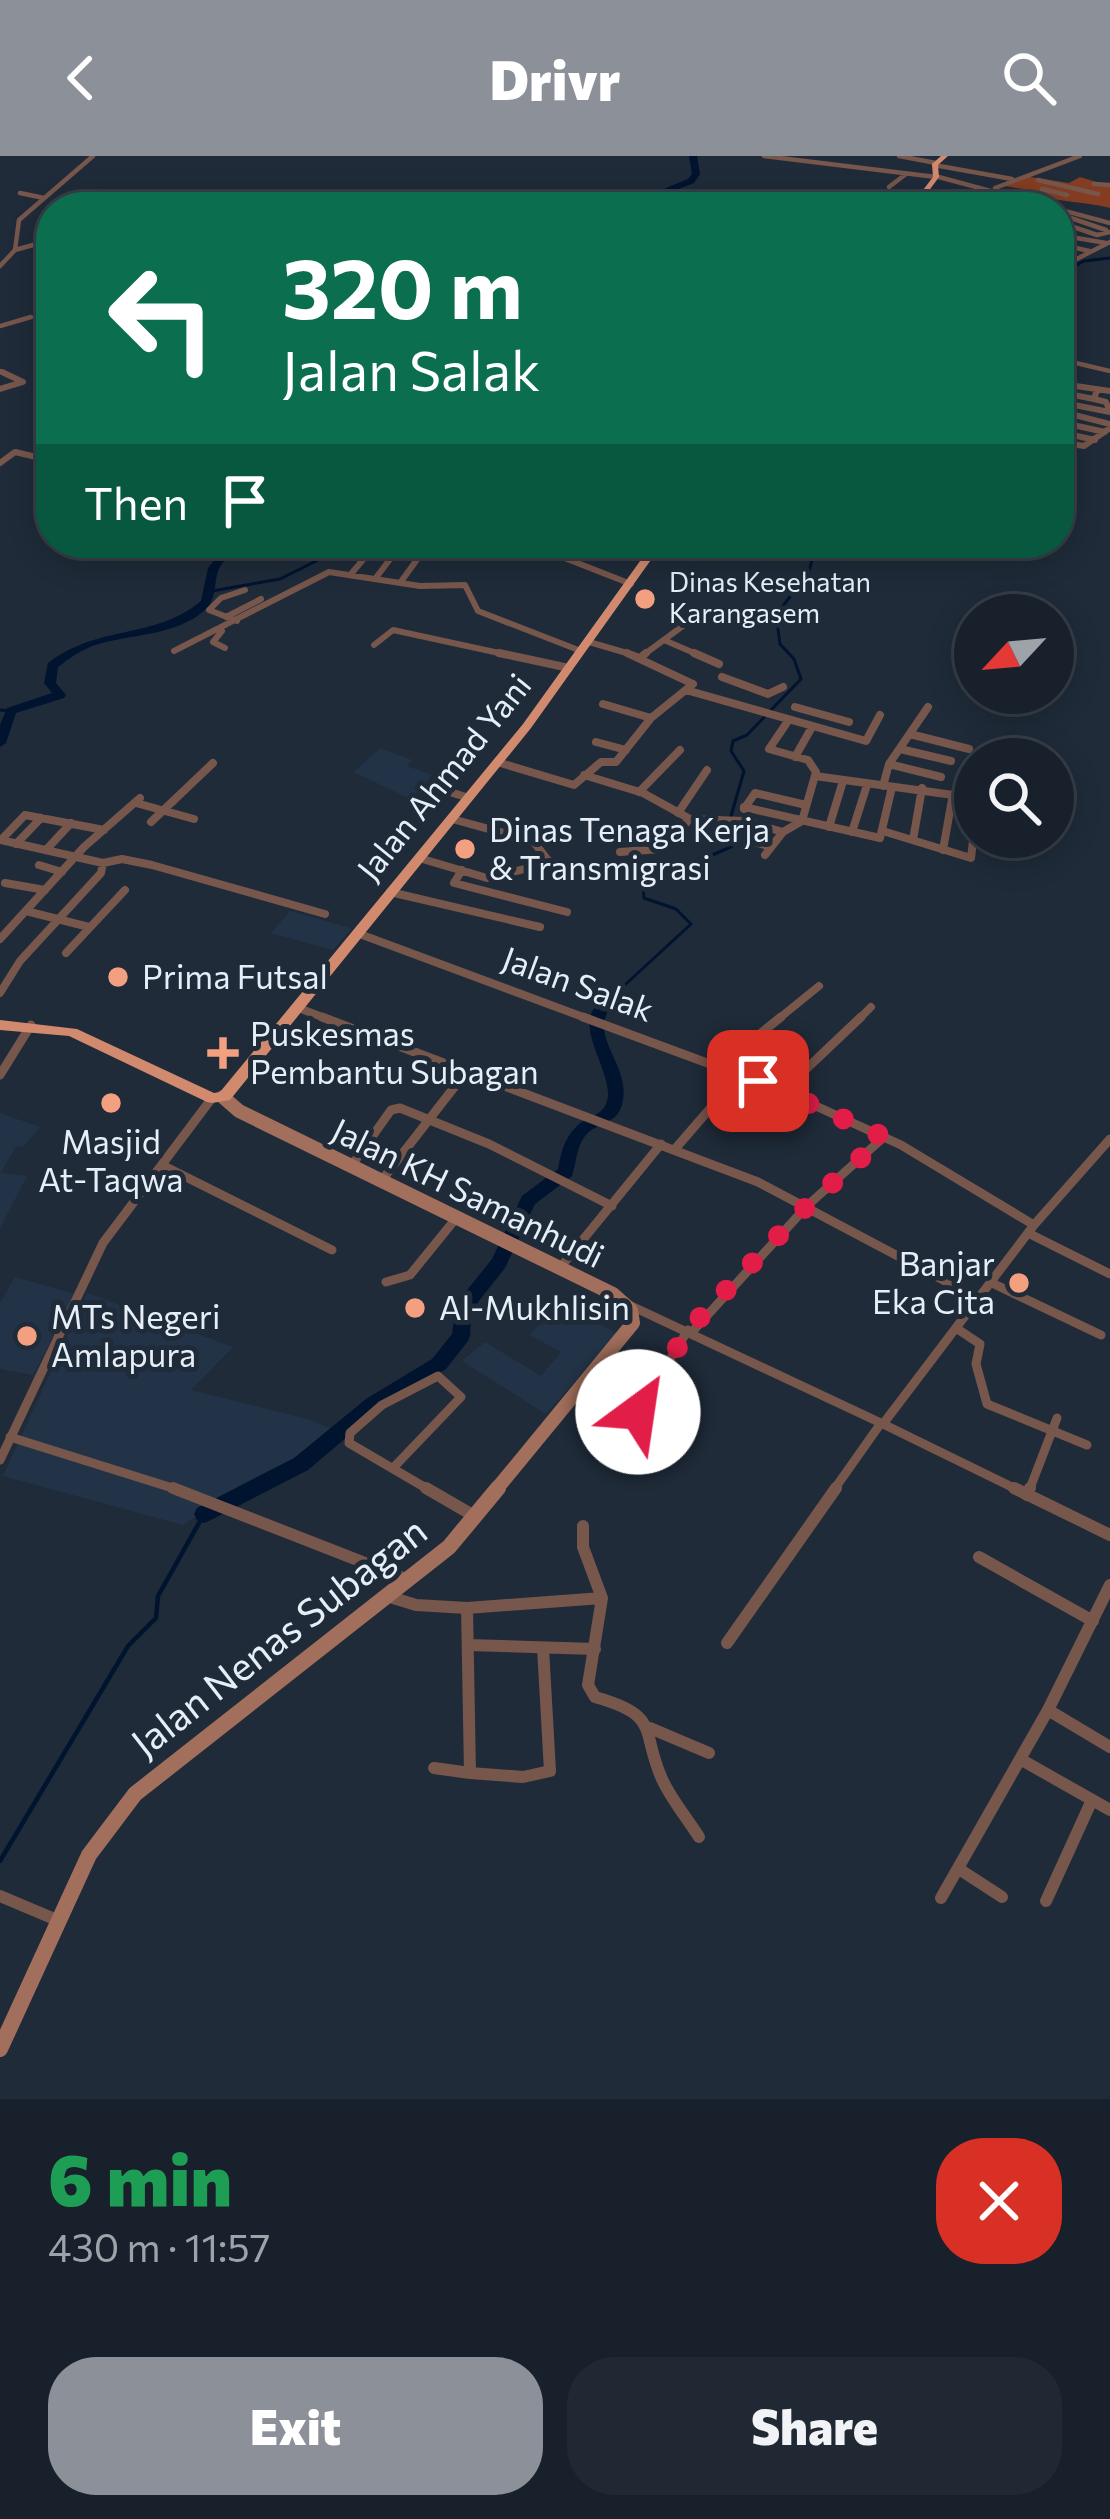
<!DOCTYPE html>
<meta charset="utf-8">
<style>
body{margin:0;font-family:Commissioner,sans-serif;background:#202833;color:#f1f3f6;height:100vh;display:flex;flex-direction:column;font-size:45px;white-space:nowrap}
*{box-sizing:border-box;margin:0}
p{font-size:39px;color:#9ea3a9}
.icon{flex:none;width:66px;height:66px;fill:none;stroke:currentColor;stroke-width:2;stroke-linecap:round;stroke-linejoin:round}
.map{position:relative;height:1943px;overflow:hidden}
.side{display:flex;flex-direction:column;background:#17202b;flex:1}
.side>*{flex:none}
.banner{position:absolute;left:36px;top:36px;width:1038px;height:366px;border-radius:48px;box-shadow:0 6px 30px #0003,0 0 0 3px #363e47;background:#0b6e4f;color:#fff;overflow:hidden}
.needle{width:78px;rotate:244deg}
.buttons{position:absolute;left:954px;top:438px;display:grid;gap:24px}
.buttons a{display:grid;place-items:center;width:120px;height:120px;border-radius:50%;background:#17202b;box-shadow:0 6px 30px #0003,0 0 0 3px #363e47;font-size:60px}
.pin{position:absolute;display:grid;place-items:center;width:102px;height:102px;color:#fff;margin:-51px;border-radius:24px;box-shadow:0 6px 18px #0006}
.me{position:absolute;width:132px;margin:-66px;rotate:31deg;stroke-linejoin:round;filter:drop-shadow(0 0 9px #0008)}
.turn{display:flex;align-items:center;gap:42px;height:252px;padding:0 48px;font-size:54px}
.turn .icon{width:156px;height:156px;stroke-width:2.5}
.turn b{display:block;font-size:84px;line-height:102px}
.then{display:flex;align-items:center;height:114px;padding:0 48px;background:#0003;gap:24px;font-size:45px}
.round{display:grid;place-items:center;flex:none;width:126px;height:126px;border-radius:48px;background:#202833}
.headline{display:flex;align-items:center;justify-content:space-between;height:204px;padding:0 48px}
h1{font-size:72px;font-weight:800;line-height:90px;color:#1e9e55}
.primary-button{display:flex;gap:24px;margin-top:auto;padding:24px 48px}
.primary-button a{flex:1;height:138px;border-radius:48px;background:#8c9099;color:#fff;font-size:48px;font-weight:800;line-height:138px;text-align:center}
.primary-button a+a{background:#202833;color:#f1f3f6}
header{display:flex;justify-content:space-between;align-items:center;height:156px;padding:0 48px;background:#8c9099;color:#fff;font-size:54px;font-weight:800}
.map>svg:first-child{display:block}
.built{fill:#233347}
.forest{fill:#843d22}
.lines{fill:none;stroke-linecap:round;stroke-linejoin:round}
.stream-far1{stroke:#00132f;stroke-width:3}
.stream{stroke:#00132f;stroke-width:4.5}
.river{fill:#00132f;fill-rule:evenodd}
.minor-far4{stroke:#77564b;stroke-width:4.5}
.minor-far3{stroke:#77564b;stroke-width:6}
.minor-far2{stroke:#77564b;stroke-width:8}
.minor-far1{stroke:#77564b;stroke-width:9}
.minor{stroke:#77564b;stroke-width:12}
.tertiary-far1{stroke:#77564b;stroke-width:4.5}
.tertiary{stroke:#77564b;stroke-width:6}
.secondary-far1{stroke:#a26f5c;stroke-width:14}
.secondary{stroke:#a26f5c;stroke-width:16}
.trunk{fill:#d28a6f;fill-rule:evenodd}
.route{stroke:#e11d48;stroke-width:21;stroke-dasharray:0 37.8}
.poi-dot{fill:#f3a081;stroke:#1f2b39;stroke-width:4.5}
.labels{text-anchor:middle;stroke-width:10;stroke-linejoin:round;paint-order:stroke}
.far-poi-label{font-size:27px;fill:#e6eef8;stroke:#1f2b39;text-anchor:start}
.street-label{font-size:33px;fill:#e6eef8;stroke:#1f2b39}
.poi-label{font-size:33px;fill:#e6eef8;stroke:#1f2b39;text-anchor:start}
.near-street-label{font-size:39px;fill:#e6eef8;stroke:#1f2b39}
</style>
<header><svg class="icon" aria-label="back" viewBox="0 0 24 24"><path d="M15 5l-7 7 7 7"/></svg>Drivr<svg class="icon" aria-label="search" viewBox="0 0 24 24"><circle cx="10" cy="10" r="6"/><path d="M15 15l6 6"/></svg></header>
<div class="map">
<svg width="1110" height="1943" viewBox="0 0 1110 1943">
<rect width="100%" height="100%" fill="#1f2b39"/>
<path class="built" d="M380,592L412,604L407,610L432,619L427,625L437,628L426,629L410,643L354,616Z
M290,755L347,771L351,773L333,794L271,777Z
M0,957L40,971L23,991L16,990L1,1017L27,1020L0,1072Z
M15,1121L75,1138L33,1219L0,1213V1147Z
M87,1137L233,1191L191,1234L311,1264L336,1275L298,1305L238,1332L183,1369L3,1320Z
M559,1146L618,1178L546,1258L462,1205L485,1186L541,1220L561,1196L530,1179Z
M628,1190L668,1209L621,1271L581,1250Z"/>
<path class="forest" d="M1024,20L1069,27L1080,21L1110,30V52C1084,45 1062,47 1038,39L1041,36L999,29Z"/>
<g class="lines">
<path class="stream-far1" d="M1059,118L1084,105L1110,102
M212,435L280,423L326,400L328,387
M0,554L11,555
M731,660L744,615L731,595L733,585L747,579L801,523L794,503L780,488L776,459L809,416L816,387
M602,850L691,768L676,753L644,742L643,729L733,690L731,670"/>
<path class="stream" d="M0,1705L128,1490L156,1462L158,1440L204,1358"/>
<path class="river" d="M689,0H697L700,18L694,27L663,39L664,51H656V36L688,23L692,18Z
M228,387H239C234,394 226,401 221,409C212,423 219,440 206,453C175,482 127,477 90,491C78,496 68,503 58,511L56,527L66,539L64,542L16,557L6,587L0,591V569L7,552L52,537L44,527L48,507C98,468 155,484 201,445L208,412Z
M602,845L610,850C608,856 604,862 604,869C603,892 628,915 623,944C619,968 603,964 589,976C576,987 577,1006 572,1020L535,1048L505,1112L471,1155L470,1180L468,1185L446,1213L380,1253L308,1314L211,1364L204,1367L197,1364L194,1358L197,1352L294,1302L366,1243L432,1203L452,1178L456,1148L492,1103L522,1040L558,1013C561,997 564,983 576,971C587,959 606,961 608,940C610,911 570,865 602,845Z"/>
<path class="minor-far4" d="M764,0L936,21
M899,0L936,7
M934,9L1012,23
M935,20L1110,67
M1038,24L1098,38
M1094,28L1110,29
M889,31L906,18
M995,32L1080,0
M1042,33L1067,39
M20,37L44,42
M1059,58L1106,74
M1059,66L1097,79L1110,76
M1059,79L1106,87
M1059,88L1089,95
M15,94L51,84
M1059,95L1065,97
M1059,112L1110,86
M0,170L31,161
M1059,203L1110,215"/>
<path class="minor-far3" d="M1069,229L1110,235
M1097,234L1094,243L1106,246L1110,256
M1063,237L1094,243
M1059,246L1110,256
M1059,255L1110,268
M1059,266L1105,276
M1059,276L1095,284
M1059,286L1084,290L1110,272
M0,307L15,296L45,303
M558,387L557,399L631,428
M707,387L751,397
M351,418L377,387
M375,423L397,394
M400,427L421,398
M226,461L261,443
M237,465L209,454L221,442L245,434
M222,475L213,486L225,492
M664,484L701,500
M589,486L637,500
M374,489L393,474L513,500
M174,495L329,416L420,430L465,429L478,455L581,495
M642,500L695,461"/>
<path class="minor-far2" d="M499,497L569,512
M694,497L719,508
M641,501L646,497
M722,521L768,538L783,531
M686,534L866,585L880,559
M603,548L651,562
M795,551L849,566
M910,578L969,593
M596,586L626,594
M900,593L951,605
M795,601L812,571
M497,606L574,629L601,606H616L651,562L693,528L627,497
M889,608L941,621
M584,619L643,637L690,663L743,665L783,676
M815,620L975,642
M883,630L889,608L928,551
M434,631L469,642
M639,636L680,594
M136,647L194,663
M744,651L880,682L892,631
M744,653L755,637L806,649
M678,657L707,614
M151,666L213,607
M829,671L843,625
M104,674L25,659L1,684L103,707L122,703L152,709L325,758
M852,676L867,629
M886,676L971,702L975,667
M621,677L665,690
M913,684L922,632
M754,686L771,691
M16,688L41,662
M46,694L71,667
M943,694L953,638
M620,696L661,693L690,663
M765,699L783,676L802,665L816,616L808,604L769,593L788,565
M419,702L487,722L550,707L533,685L452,663
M39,709L62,716
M462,714L454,727L567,756
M5,727L45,734
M390,736L540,771
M26,755L89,771
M357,777L591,864
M0,783L84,691L140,642
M66,797L125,734
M0,837L20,805L101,717L103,707
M296,851L330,864
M777,864L819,830
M858,864L871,851"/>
<path class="minor-far1" d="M322,861L758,1026L979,1143
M583,861L783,935L901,989L1034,1069
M720,910L781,861
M0,919L31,869
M783,935L861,861
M675,993L740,918
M162,1009L332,1094
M352,1009L391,954L400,952L489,988L612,1050
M382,1024L466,916
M1028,1077L1110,1118
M559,1113L661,988
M386,1126L410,1119L457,1061
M992,1127L1101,1179
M627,1148L883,1268L1034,1069L1110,983
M959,1174L980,1188L976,1208L987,1248L1087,1289
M692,1176L808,1049L884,981
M638,1255L688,1174
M883,1268L1020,1335
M10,1281L182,1335
M0,1304L103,1087L212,942
M394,1311L461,1241L438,1220L382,1249L350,1277L349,1287L431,1335
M833,1335L881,1267
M1029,1335L1057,1262"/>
<path class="minor" d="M173,1332L406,1423
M426,1332L476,1361
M1014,1332L1110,1379
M1027,1339L1030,1332
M583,1370V1391L602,1442L588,1529L595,1541C662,1560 640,1574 662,1623C671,1643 687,1662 699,1681
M979,1401L1093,1465
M390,1441L416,1449L467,1452L470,1617L434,1612
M467,1452L602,1442
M727,1487L836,1332
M468,1489L595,1493
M1048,1554L1110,1591
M650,1572L709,1597
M1020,1603L1110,1654
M470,1617L523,1621L550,1615L543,1492
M959,1713L1002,1741
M0,1740L57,1764
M941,1742L1048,1554L1110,1429
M1046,1745L1092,1644"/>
<path class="tertiary-far1" d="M0,110L15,94L19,64L93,0
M0,215L8,219"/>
<path class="tertiary" d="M0,233L23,226L2,216"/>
<path class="secondary-far1" d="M223,941L239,955L613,1138L631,1154L633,1167L495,1335"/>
<path class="secondary" d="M0,1893L89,1699L135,1638L449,1391L498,1332"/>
<path class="trunk" d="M941,0H948L938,9L939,21L917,51H910L933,21L932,8Z
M653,387H663L531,572L230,944L212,947L207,946L69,880L0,874V864L77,873L214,937L220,936L523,568Z"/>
</g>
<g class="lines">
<path class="route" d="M638,1256L688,1174L808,1049L884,981L758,925"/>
</g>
<g class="poi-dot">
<circle cx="645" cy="443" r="12"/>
<circle cx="465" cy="693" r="12"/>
<circle cx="118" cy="821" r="12"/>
<path d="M217 879h12v12h12v12h-12v12h-12v-12h-12v-12h12z"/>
<circle cx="111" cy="947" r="12"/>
<circle cx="1019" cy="1127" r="12"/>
<circle cx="415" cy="1152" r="12"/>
<circle cx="27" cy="1180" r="12"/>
</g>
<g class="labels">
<g class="far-poi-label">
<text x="669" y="436">Dinas Kesehatan<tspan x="669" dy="31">Karangasem</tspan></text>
</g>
<g class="street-label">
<text transform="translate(444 621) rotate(-51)" y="12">Jalan Ahmad Yani</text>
<text transform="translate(578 828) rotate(20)" y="12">Jalan Salak</text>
<text transform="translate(468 1037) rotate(26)" y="12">Jalan KH Samanhudi</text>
</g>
<g class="poi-label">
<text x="489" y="686">Dinas Tenaga Kerja<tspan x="489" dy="38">&amp; Transmigrasi</tspan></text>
<text x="142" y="833">Prima Futsal</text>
<text x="250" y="890">Puskesmas<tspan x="250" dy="38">Pembantu Subagan</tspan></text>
<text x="111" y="998" text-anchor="middle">Masjid<tspan x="111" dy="38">At-Taqwa</tspan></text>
<text x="995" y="1120" text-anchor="end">Banjar<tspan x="995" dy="38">Eka Cita</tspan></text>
<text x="439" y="1164">Al-Mukhlisin</text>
<text x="51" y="1173">MTs Negeri<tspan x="51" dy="38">Amlapura</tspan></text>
</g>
<g class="near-street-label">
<text transform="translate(279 1481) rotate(-38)" y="14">Jalan Nenas Subagan</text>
</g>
</g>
</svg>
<div class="buttons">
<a><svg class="needle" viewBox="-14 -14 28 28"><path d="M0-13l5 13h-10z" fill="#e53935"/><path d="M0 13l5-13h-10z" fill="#9ea3a9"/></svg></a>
<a><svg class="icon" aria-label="search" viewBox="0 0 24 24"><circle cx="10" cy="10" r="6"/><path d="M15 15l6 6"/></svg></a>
</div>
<div class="pin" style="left:758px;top:925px;background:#d93025"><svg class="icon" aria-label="arrive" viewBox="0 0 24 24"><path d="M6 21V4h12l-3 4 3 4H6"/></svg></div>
<svg class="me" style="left:638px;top:1256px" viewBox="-20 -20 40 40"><circle r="19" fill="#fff"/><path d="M0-13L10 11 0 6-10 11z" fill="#e11d48"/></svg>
<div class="banner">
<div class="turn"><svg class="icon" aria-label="left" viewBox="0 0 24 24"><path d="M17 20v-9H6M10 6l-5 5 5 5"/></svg><div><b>320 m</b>Jalan Salak</div></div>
<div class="then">Then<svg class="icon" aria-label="arrive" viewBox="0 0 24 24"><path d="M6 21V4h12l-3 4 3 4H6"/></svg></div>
</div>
</div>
<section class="side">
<div class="headline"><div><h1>6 min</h1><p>430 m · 11:57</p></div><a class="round" style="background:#d93025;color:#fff"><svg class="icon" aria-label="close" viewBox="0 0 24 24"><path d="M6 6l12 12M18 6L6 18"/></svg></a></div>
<div class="primary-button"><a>Exit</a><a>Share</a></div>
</section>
